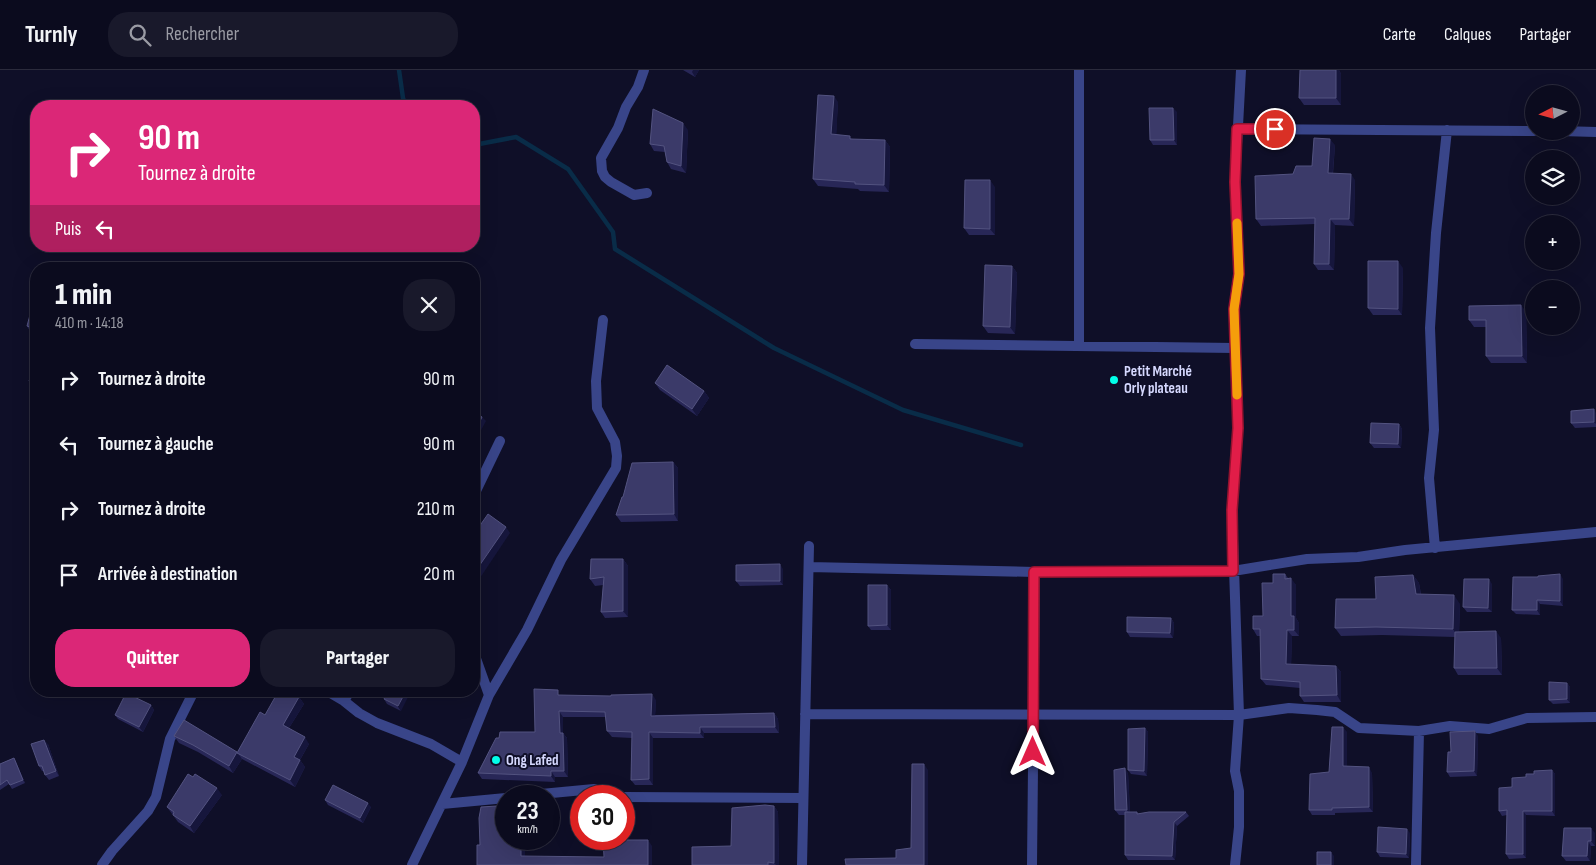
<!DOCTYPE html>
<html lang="fr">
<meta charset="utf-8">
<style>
body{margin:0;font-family:"Sofia Sans Condensed",sans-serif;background:#19192b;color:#f1f3f6;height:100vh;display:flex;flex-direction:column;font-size:19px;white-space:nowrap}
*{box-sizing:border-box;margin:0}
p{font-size:16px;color:#9a9ba4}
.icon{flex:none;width:28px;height:28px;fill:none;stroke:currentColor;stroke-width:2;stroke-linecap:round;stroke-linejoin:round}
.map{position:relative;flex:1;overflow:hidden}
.sheet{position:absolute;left:30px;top:192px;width:450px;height:435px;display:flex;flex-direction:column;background:#0b0b1e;border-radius:20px;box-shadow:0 5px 20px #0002,0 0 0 1px #2b2b3c}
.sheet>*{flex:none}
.guide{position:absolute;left:30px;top:30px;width:450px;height:152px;border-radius:20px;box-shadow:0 5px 20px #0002,0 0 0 1px #2b2b3c;background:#db2777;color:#fff;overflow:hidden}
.needle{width:32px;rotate:264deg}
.controls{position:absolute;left:1525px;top:15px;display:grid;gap:10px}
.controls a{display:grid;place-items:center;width:55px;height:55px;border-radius:50%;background:#0b0b1e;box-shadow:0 5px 20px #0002,0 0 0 1px #2b2b3c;font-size:25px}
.speed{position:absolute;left:495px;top:715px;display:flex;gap:10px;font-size:25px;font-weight:700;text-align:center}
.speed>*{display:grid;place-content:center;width:65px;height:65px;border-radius:50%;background:#0b0b1e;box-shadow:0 5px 20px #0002,0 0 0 1px #2b2b3c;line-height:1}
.speed small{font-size:12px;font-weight:400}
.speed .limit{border:8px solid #d22;background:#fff;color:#111}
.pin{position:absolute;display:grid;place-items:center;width:42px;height:42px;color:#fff;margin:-21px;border:2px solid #fff;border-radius:50%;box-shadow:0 1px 5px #0007}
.me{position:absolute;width:55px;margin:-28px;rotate:0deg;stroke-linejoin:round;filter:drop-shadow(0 0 4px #0008)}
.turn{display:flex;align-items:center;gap:18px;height:105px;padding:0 25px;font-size:22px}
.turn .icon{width:65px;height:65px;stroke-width:2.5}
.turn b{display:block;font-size:35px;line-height:42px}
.then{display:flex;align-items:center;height:48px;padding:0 25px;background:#0003;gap:10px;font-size:19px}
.round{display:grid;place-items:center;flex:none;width:52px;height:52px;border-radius:20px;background:#19192b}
.headline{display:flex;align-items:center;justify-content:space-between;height:85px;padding:0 25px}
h1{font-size:30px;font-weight:800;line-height:38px}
.cta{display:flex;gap:10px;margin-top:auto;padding:10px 25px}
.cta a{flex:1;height:58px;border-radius:20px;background:#db2777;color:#fff;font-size:20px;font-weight:800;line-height:58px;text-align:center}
.cta a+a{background:#19192b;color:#f1f3f6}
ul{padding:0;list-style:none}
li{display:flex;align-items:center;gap:15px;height:65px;padding:0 25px}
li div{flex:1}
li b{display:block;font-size:19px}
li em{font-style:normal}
header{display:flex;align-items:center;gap:30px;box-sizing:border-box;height:70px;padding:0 25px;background:#0b0b1e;border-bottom:1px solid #2b2b3c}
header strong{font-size:24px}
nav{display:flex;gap:28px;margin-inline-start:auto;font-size:18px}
.search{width:350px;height:45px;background:#19192b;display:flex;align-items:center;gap:12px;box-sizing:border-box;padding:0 18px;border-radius:20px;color:#9a9ba4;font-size:19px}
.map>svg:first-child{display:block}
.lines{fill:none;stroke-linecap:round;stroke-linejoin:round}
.stream{stroke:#092c48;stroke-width:4.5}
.minor{stroke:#394589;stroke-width:10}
.wall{fill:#282757}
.shaded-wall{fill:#16163c}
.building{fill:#3b3a69;stroke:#535380}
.route-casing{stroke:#92132f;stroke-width:12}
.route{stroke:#e11d48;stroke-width:9}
.slow{stroke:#f59e0b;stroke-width:9}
.poi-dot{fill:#02ffe9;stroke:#0f0f28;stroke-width:2}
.labels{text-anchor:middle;stroke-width:4;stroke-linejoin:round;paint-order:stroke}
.poi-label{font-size:15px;font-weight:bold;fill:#d6d9ff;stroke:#0f0f28;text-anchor:start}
</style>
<header>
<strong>Turnly</strong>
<div class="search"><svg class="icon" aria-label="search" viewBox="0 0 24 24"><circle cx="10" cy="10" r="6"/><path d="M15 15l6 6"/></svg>Rechercher</div>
<nav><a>Carte</a><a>Calques</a><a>Partager</a></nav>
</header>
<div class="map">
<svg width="1596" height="795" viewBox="0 0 1596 795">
<rect width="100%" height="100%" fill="#0f0f28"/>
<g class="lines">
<path class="stream" d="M399,0L403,28L406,36
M474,75L516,67L568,99L613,162L615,179L774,278L903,340L1021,375"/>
<path class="minor" d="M644,0L638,17L626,37L618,58L601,88L602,101L605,107L611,112L634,125L647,123
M1237,59L1534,61
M1561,61L1596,62
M915,274L1235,278
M1079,276V0
M474,425L500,371
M1435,478L1429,408L1434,360L1430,258L1436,163L1447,60
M809,497L1035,502L1233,501L1307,489L1358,487L1405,480L1596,462
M474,583L489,625
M327,621L344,631L359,643L377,653L431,674L462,692
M344,631L350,621
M805,644L1239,645L1289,638L1317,640L1335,642L1359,658L1419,661L1450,656L1489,659L1527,648L1596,647
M520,726L594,719L617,726
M624,727L803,728
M442,734L506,728
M102,795L112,781L148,741L156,727L170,669L194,621
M412,795L462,692L489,625L527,560L561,490L616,398L617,386L615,372L597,338L596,311L603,250
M802,795L809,476
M1032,795L1035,502
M1235,795L1239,757V721L1235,701L1239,645L1232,440L1238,358L1234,239L1239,204L1235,112L1241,0
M1416,795L1419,661"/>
</g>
<path class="wall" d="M683,0H699L695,7Z
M1300,0H1339L1341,4V35H1304L1299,28Z
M838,32L836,65L853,69L885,70L890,77L889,122L860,121L858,119L818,116L813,109Z
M1177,42V75H1153L1150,70Z
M688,60L686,103L671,99L667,92L665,82L654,81L650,74Z
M1335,75L1333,104L1355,110L1354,156L1335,155L1334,200H1318L1314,194L1315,154L1261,156L1256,149L1293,104L1312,96Z
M995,117V165H969L964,158Z
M1012,196L1017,203L1015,264L988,263L983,256Z
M1403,198L1402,245H1373L1368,238Z
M36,223V263L30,261L27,256Z
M1526,242L1527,293H1491L1486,286V257H1474L1469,250Z
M36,298V318L33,316L29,311Z
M655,313L704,321L709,328L697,346L660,320Z
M1596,343V357L1575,358L1571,353Z
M1399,354L1402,359L1401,378H1374L1370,373Z
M673,392L678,398V451L621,452L616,445L623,427Z
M623,489L628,496V547L605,548L601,542L603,515L595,516L590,509Z
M783,499V515L740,516L736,511Z
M1285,504L1288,508L1296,515V548L1299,553V566H1292L1291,594L1336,596L1341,602V632H1304L1300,626V618L1266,615L1261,609V566H1257L1253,559L1263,546L1273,513Z
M1413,505L1419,513L1421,524L1460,534L1459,562L1501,568L1502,605H1458L1454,598L1455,567L1382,565L1341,566L1335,558L1376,529Z
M1563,509V536L1540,534V545L1516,544L1512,540Z
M1492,514V542H1467L1463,537Z
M887,515L891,520V560H871L868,556Z
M1171,548L1174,553L1173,568L1130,567L1127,562Z
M1567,613L1570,617V633L1553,634L1549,630Z
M388,621L401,641L387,634L384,629Z
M562,625L656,630L655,645L774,643L778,649L779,663H704V668H653V715H635L631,710L632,668L612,667L607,661L606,647H563V663L567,668L568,707H555V712L482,709L478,703L499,668L535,662Z
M284,626L299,627L304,634L289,658L309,674L300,690L305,697L295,717L242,689L233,703L198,682L179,673L174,666L237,683L265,645Z
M151,635L154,640L143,662L118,649L115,645Z
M1145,658L1148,662L1147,706L1131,704L1128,700Z
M1347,662V696L1372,703L1373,742L1335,743V745H1312L1309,740L1329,702Z
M1478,666L1477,706L1450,707L1447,702L1451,682Z
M48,674L59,706L49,710L45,705L44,701H42L39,696Z
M14,688L16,692L25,713L12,719L9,714L0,720V694Z
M1552,700L1555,704V746L1526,745V788L1509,789L1506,784L1507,745L1502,746L1499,741L1512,717L1534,704Z
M1128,703L1130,742H1137L1138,744L1186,742L1189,746L1177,756L1175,790H1128L1125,785V745H1119L1115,740Z
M222,725L194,763L178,752L167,737Z
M325,730L371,737L363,753L328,735Z
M774,736L778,742L779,795H692L731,776Z
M1410,763L1409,788L1380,787L1377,782Z
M1595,763V776H1591L1590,791H1566L1562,786Z"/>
<path class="shaded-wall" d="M693,0H699L695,7L692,2Z
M1336,0H1339L1341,4V35L1336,28Z
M834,26L838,32L836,71L831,64Z
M1173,38L1177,42V75L1174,70Z
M683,53L688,60L686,103L681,96Z
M1330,69L1335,75L1332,110L1328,103Z
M885,70L890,77L889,122L884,115Z
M1351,104L1355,110L1354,156L1349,149Z
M990,110L995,117V165L990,159Z
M1330,149L1335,155L1334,200L1329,194Z
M1398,191L1403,198L1402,245L1398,239Z
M1012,196L1017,203L1015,264L1010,257Z
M1521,235L1526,242L1527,293L1522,286Z
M704,321L709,328L697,346L692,339Z
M1594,339L1596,343V354L1594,352Z
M482,347L486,351L475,371L474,369V363Z
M1399,354L1402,359L1401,378L1398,374Z
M673,392L678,398V451L674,444Z
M506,457L510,463L480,508L474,529V507L475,502Z
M623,489L628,496V547L623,541Z
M780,494L783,499V515L780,511Z
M1560,504L1563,509V536L1560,531Z
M1413,505L1419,513L1422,533L1416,524Z
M1291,508L1296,515V548L1299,553V566L1294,560L1291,546Z
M1489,509L1492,514V542L1488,538Z
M887,515L891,520V560L887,555Z
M1454,525L1460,534L1459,568L1453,559Z
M1537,530L1540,534V545L1537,540Z
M1171,548L1174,553L1173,568L1170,563Z
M1287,560L1292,566L1291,601L1286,594Z
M1496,561L1501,568L1502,605L1497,598Z
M1336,596L1341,602V632L1337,625Z
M1567,613L1570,617V633L1567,629Z
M406,621H411L401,641L398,636Z
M652,624L656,630L655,651L651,646Z
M299,627L304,634L287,661L283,655Z
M151,635L154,640L143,662L139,657Z
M559,641L563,647V663L567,668L568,707L564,701L560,663Z
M774,643L778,649L779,663L775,657Z
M700,657L704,663V668L700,663Z
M1343,657L1347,662V702L1343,696Z
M1145,658L1148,662L1147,706L1144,701Z
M1475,661L1478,666L1477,706L1474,701Z
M649,662L653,668V715L649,709Z
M305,667L309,674L298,693L294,687Z
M44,670L48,674L59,706L56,701Z
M237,682L242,689L233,703L229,696Z
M14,688L16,692L25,713L23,710Z
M300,690L305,697L295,717L290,710Z
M924,694L928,700V795H924Z
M1369,697L1372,703L1373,742L1369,737Z
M1125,698L1128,703L1130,744L1127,740Z
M1552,700L1555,704V746L1552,741Z
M551,701L555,707V712L551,706Z
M217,718L222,725L194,763L190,756Z
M368,733L371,737L363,753L360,748Z
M774,736L778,742L779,795H776L774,793Z
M1523,741L1526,745V788L1523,784Z
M1174,752L1177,756L1175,790L1172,786Z
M1591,758L1595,763V776L1591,771Z
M1407,759L1410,763L1409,788L1406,784Z
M521,769H525V791L521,786Z
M648,770L652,776V795H648Z
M1588,771L1591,776L1590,791L1587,786Z
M1331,782L1334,786V795H1331Z"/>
<path class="building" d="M1300,0H1336V28H1299Z
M818,25L834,26L831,64L850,66V69L885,70L884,115L855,114V112L813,109Z
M1149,38H1173L1174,70H1150Z
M653,39L683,53L681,96L667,92L664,76L650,74Z
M1314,68L1330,69L1328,103L1351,104L1349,149H1330L1329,194H1314L1315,148L1256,149L1255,106L1293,104L1296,96H1312Z
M965,110H990V159L964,158Z
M1368,191H1398V239L1368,238Z
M985,195L1012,196L1010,257L983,256Z
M36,223V259L27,256Z
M1521,235L1522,286H1486V250H1469V236Z
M667,295L704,321L692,339L655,313Z
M35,298H36V314L29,311Z
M1594,339V352L1571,353V341Z
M474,342L482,347L474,363Z
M1371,353L1399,354L1398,374L1370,373Z
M673,392L674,444L616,445L622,427H623L632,393Z
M488,444L506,457L475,502L474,507V464Z
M591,489H623V541L601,542L604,507L590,509Z
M780,494V511H736V495Z
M1273,504H1285V509L1291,508V546H1294V560H1287L1286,594L1336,596L1337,625L1300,626V612L1261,609L1260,559H1253V546H1263L1262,513H1273Z
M1560,504V531L1537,530V540H1512L1513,507H1538V506Z
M1413,505L1416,524L1454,525L1453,559L1376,557L1335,558L1336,529H1376L1375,507Z
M1464,509H1489L1488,538L1463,537Z
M868,515H887V555L868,556Z
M1127,547L1171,548L1170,563L1127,562Z
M1496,561L1497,598H1454L1455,562Z
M1549,612L1567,613V629L1549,630Z
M534,619L558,620V625L611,626V625L652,624L651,646L774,643L775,657H700V663L649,662V709L631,710L632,662L607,661L605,642L559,641L560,663H563L564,701H551V706L478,703L496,668H499L500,662H535Z
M288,621H289L299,627L283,655L305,667L294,687L300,690L290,710L237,683L260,642L265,645L278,622L284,626Z
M388,621H406L398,636L384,629Z
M126,623L151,635L139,657L115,645Z
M184,650L237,682L229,696L193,675L174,666Z
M1332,657H1343V696L1369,697V737L1332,738V740H1309L1310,704L1329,702Z
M1145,658L1144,701L1128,700V659Z
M1475,661L1474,701L1447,702L1448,682H1451L1450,662Z
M44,670L56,701L45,705L42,696H39L31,674Z
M14,688L23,710L10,715L7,710L0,715V694Z
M912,694H924V795H846L845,789L896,788V780L911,778Z
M1125,698L1127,740H1115L1114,700Z
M1552,700V741H1523V784H1506L1507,740L1499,741V718L1512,717V708L1526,707V704H1534V701Z
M188,704L193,707L195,704L217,718L190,756L173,745L174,742L167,737Z
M333,715L368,733L360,748L325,730Z
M765,735L774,736V793L768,792V795H692V777L731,776L732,738Z
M497,736V738L506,737V769H521V786L604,787L603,769H618V770H648V795H477V775H480L479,748L481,737Z
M1125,742H1137V744L1149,742H1186L1174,752L1172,786L1125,785Z
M1378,757L1407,759L1406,784L1377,782Z
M1564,758H1591V771H1588L1587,786H1562Z
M1317,782H1331V795H1317Z"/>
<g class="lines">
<g class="route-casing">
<path id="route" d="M1033,682L1034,502L1233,501L1232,440L1238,358L1234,239L1239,204L1235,112L1237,59H1275"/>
</g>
<use href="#route" class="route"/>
<path class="slow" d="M1237,153L1239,204L1234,239L1237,325"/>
</g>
<g class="poi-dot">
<circle cx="1114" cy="310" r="5"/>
<circle cx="496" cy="690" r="5"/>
</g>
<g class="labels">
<g class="poi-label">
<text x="1124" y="306">Petit Marché<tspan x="1124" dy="17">Orly plateau</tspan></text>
<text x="506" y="695">Ong Lafed</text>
</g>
</g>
</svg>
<div class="controls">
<a><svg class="needle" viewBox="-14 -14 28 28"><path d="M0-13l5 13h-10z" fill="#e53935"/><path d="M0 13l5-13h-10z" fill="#9a9ba4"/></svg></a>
<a><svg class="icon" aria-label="layers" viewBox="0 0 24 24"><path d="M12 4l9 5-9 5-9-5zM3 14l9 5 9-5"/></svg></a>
<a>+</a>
<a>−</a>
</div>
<div class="speed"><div>23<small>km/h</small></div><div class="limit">30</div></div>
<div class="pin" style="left:1275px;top:59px;background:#d93025"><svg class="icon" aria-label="arrive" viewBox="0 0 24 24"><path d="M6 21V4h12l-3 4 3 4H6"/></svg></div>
<svg class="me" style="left:1033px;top:682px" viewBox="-20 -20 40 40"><path d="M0-17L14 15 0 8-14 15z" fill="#e11d48" stroke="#fff" stroke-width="4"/></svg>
<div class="guide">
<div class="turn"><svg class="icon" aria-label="right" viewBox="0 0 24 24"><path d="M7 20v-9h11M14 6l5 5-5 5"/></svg><div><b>90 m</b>Tournez à droite</div></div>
<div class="then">Puis<svg class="icon" aria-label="left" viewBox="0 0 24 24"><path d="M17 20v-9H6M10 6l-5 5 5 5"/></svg></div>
</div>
<section class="sheet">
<div class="headline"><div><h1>1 min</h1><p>410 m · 14:18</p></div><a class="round"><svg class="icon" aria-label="close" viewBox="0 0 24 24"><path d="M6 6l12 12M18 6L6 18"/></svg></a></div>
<ul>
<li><svg class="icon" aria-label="right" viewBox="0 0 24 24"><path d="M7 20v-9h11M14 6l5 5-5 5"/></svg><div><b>Tournez à droite</b></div><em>90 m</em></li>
<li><svg class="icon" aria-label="left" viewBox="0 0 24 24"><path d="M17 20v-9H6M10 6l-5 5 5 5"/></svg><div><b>Tournez à gauche</b></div><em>90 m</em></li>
<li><svg class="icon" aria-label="right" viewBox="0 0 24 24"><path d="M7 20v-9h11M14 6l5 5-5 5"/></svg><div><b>Tournez à droite</b></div><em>210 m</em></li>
<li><svg class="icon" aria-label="arrive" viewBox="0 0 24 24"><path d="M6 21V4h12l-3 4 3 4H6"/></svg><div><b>Arrivée à destination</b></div><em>20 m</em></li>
</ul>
<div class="cta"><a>Quitter</a><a>Partager</a></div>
</section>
</div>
